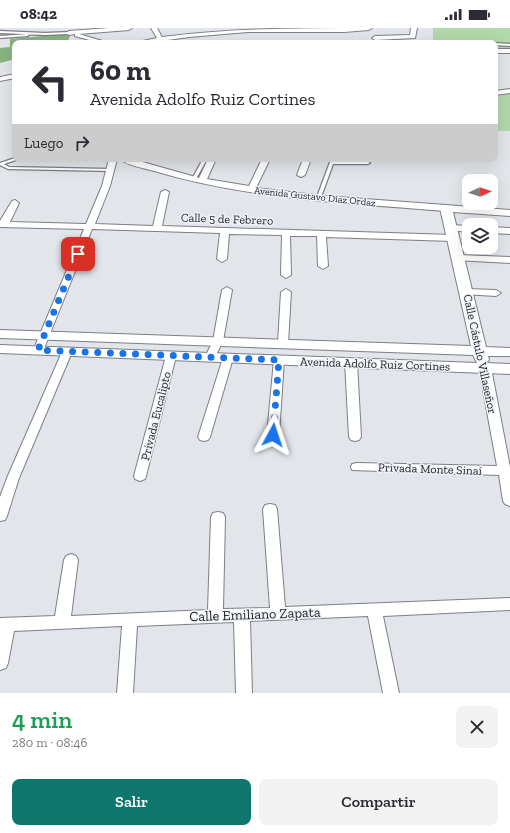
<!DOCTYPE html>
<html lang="es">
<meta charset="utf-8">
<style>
body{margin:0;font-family:"Zilla Slab",serif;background:#f2f2f3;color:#2b2b33;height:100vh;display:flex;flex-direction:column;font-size:15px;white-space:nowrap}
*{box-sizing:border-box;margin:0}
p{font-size:13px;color:#7c7c81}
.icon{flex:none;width:22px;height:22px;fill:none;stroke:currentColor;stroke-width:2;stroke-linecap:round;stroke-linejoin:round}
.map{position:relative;height:665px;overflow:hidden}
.sheet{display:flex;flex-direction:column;background:#fff;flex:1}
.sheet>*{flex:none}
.hud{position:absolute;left:12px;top:12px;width:486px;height:122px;border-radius:8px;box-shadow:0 4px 16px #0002;background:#fff;color:#2b2b33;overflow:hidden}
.needle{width:26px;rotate:86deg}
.buttons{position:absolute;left:462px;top:146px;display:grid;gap:8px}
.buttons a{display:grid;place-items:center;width:36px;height:36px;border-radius:8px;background:#fff;box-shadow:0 4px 16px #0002;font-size:20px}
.pin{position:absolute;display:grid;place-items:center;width:34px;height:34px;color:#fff;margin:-17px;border-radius:8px;box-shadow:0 2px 6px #0006}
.me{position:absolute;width:44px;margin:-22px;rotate:5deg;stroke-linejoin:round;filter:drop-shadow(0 0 3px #0008)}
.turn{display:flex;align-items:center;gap:14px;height:84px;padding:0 12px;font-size:18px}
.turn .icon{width:52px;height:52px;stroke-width:2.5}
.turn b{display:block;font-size:28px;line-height:34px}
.then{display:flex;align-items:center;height:38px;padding:0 12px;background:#0003;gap:8px;font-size:15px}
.round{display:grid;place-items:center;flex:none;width:42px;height:42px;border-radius:8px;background:#f2f2f3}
.head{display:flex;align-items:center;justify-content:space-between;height:68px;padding:0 12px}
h1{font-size:24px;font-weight:600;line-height:30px;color:#1e9e55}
.action{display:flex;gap:8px;margin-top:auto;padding:8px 12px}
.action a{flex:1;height:46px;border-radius:8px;background:#0f766e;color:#fff;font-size:16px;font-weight:600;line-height:46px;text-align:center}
.action a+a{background:#f2f2f3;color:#2b2b33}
.status{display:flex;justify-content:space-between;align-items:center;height:28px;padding:0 20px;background:#fff;direction:ltr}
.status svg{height:11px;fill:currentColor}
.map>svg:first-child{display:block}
.green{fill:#b1d8ab}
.forest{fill:#88b481}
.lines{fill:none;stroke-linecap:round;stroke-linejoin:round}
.lane-casing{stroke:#7c7f84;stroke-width:2.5}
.street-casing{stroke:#7c7f84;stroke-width:2}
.secondary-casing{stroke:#7c7f84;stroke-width:2}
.lane{fill:#fff;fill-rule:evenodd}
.street{fill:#fff;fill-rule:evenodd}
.secondary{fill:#fff;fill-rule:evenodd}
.wall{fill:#93969a}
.building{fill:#abaeb3;stroke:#787a7d}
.route{stroke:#1a73e8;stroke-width:7;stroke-dasharray:0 12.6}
.labels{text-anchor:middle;stroke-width:3;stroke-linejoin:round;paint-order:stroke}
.far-street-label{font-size:10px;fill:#1d1f20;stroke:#eff2f8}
.street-label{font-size:12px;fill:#1d1f20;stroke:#eff2f8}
.near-street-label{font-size:14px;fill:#1d1f20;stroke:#eff2f8}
</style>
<div class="status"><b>08:42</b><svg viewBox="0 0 49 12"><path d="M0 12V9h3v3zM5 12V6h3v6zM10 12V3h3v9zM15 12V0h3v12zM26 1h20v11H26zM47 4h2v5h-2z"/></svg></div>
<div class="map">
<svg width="510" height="665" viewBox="0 0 510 665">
<rect width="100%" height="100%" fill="#e2e5ea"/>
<path class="green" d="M433,0H510V22L495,21V15H433Z
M510,66V103H498L495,97V68Z"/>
<path class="forest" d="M64,6L70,8L68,13L70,15H15V31L0,35V20L10,19V11Z"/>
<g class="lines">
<g class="lane-casing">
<path id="lane" d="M0,3L45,5L69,4L70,5L69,6L45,7L0,5Z
M29,6L28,8L0,10V8Z
M495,15L510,16V18L495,17Z
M15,130V131H17L16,132L4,136L9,139L110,141L112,142L110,143L8,141L0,137V135Z
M203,131H207L196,151L193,152L192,151Z
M330,134H368L370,135L368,136H333L321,169L319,170H318L317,169Z"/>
</g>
<g class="street-casing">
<path id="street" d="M109,0H132L129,2L79,6L109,15H100L75,8V6L69,7L66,5L69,3Z
M151,0H157L162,9C231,0 301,0 372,0L369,2L344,4H248L189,9L147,15H133L157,10Z
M411,0H417L415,10L375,12L372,10L375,8L410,7Z
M495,21H510V25H495Z
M15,46V50L0,53V49Z
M510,61V65L495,67V63Z
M109,131H117L110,158L95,196L153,198L161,164L165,162L169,164L162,198L453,207L457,210L453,213L326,209L328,238L323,241L318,238L317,208H290L291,247L286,250L281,247L282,207L229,206L227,231L222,234L217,231L220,205L92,201L43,323L42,325H34L33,323L84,201L0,199V193L12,173L15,172L19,175L10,194L86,196L102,158Z
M120,131H132L199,150L208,131H216L207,151L249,158L262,131H270L256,160L324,168L446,177L450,180L446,183C348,175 248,171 154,143C144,140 128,138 120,131Z
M303,131H311L305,147L301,149L297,147Z
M451,197L469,198V204L448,202L447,200L448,198Z
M491,199L510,200V206L491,205Z
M458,227L510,229V235L455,232L453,230Z
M227,259L232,262L223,313L214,331H206L205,329L213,313L222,262Z
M286,261L291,264L288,315L283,318L278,315L281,264Z
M466,261L496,262L501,265L496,268L463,266L461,264L463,262Z
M67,321L72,324L19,450L7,488L5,492L0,493V469L7,450L62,324Z
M171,325L176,328L146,448L145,451L140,453L135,451L134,448L166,328Z
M228,327L233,330L210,409L208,412L204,413L200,412L198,409L223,330Z
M279,329L284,332L279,407L277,410L273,411L269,410L267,407L274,332Z
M351,331L357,334L361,409L359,412L355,413L351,412L349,409L345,334Z
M485,337L491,340L510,439V478L505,476L503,473L499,447L352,442L351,439L352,436L357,435L497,438L479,340Z
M270,476L275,477L277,481L285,579L510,570V582L383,588L399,665H383L368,588L250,593L252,665H236L234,594L137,598L133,665H117L122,598L14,603L8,635L6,640L0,642V590L55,588L64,532L66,528L71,526L76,528L78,532L71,588L208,582L211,489L213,485L218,484L223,485L225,489L223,581L270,580L263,481L265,477Z"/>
</g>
<g class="secondary-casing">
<path id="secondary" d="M446,177L510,182V188L453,184L486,319L510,320V328H488L489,332L486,335L510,336V346L0,325V317L477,335L473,327L0,310V302L471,318L440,180L442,178Z"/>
</g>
<use href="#lane" class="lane"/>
<use href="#street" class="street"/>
<use href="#secondary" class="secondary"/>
</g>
<path class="wall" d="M15,33V44H13L12,37Z"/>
<path class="building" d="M15,33V37H12Z"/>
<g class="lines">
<path class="route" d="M78,226L38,322L279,332L273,407"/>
</g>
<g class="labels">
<g class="far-street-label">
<text transform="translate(315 168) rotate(6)" y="4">Avenida Gustavo Díaz Ordaz</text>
</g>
<g class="street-label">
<text transform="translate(227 191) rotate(2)" y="4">Calle 5 de Febrero</text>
<text transform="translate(480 326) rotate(78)" y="4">Calle Cástulo Villaseñor</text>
<text transform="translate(375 336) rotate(2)" y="4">Avenida Adolfo Ruiz Cortines</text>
<text transform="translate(156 388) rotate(-76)" y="4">Privada Eucalipto</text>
<text transform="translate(430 441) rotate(2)" y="4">Privada Monte Sinaí</text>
</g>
<g class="near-street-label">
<text transform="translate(255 586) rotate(-2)" y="5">Calle Emiliano Zapata</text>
</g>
</g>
</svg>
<div class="buttons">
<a><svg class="needle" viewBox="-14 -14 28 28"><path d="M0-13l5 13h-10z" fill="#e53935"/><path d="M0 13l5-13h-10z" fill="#7c7c81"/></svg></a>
<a><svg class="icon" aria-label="layers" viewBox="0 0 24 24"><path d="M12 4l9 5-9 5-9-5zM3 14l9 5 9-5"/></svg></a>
</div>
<div class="pin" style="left:78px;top:226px;background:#d93025"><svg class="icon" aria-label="arrive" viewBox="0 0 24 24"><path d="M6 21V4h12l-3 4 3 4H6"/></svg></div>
<svg class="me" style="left:273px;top:407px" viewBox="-20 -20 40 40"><path d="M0-17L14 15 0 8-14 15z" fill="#1a73e8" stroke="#fff" stroke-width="4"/></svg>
<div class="hud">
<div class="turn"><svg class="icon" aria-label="left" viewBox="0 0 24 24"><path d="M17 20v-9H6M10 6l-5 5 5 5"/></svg><div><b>60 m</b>Avenida Adolfo Ruiz Cortines</div></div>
<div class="then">Luego<svg class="icon" aria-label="right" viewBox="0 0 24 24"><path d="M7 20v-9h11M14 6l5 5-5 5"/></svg></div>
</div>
</div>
<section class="sheet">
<div class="head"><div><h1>4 min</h1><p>280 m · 08:46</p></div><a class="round"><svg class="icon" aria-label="close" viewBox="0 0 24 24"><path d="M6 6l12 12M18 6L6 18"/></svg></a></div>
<div class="action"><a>Salir</a><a>Compartir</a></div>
</section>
